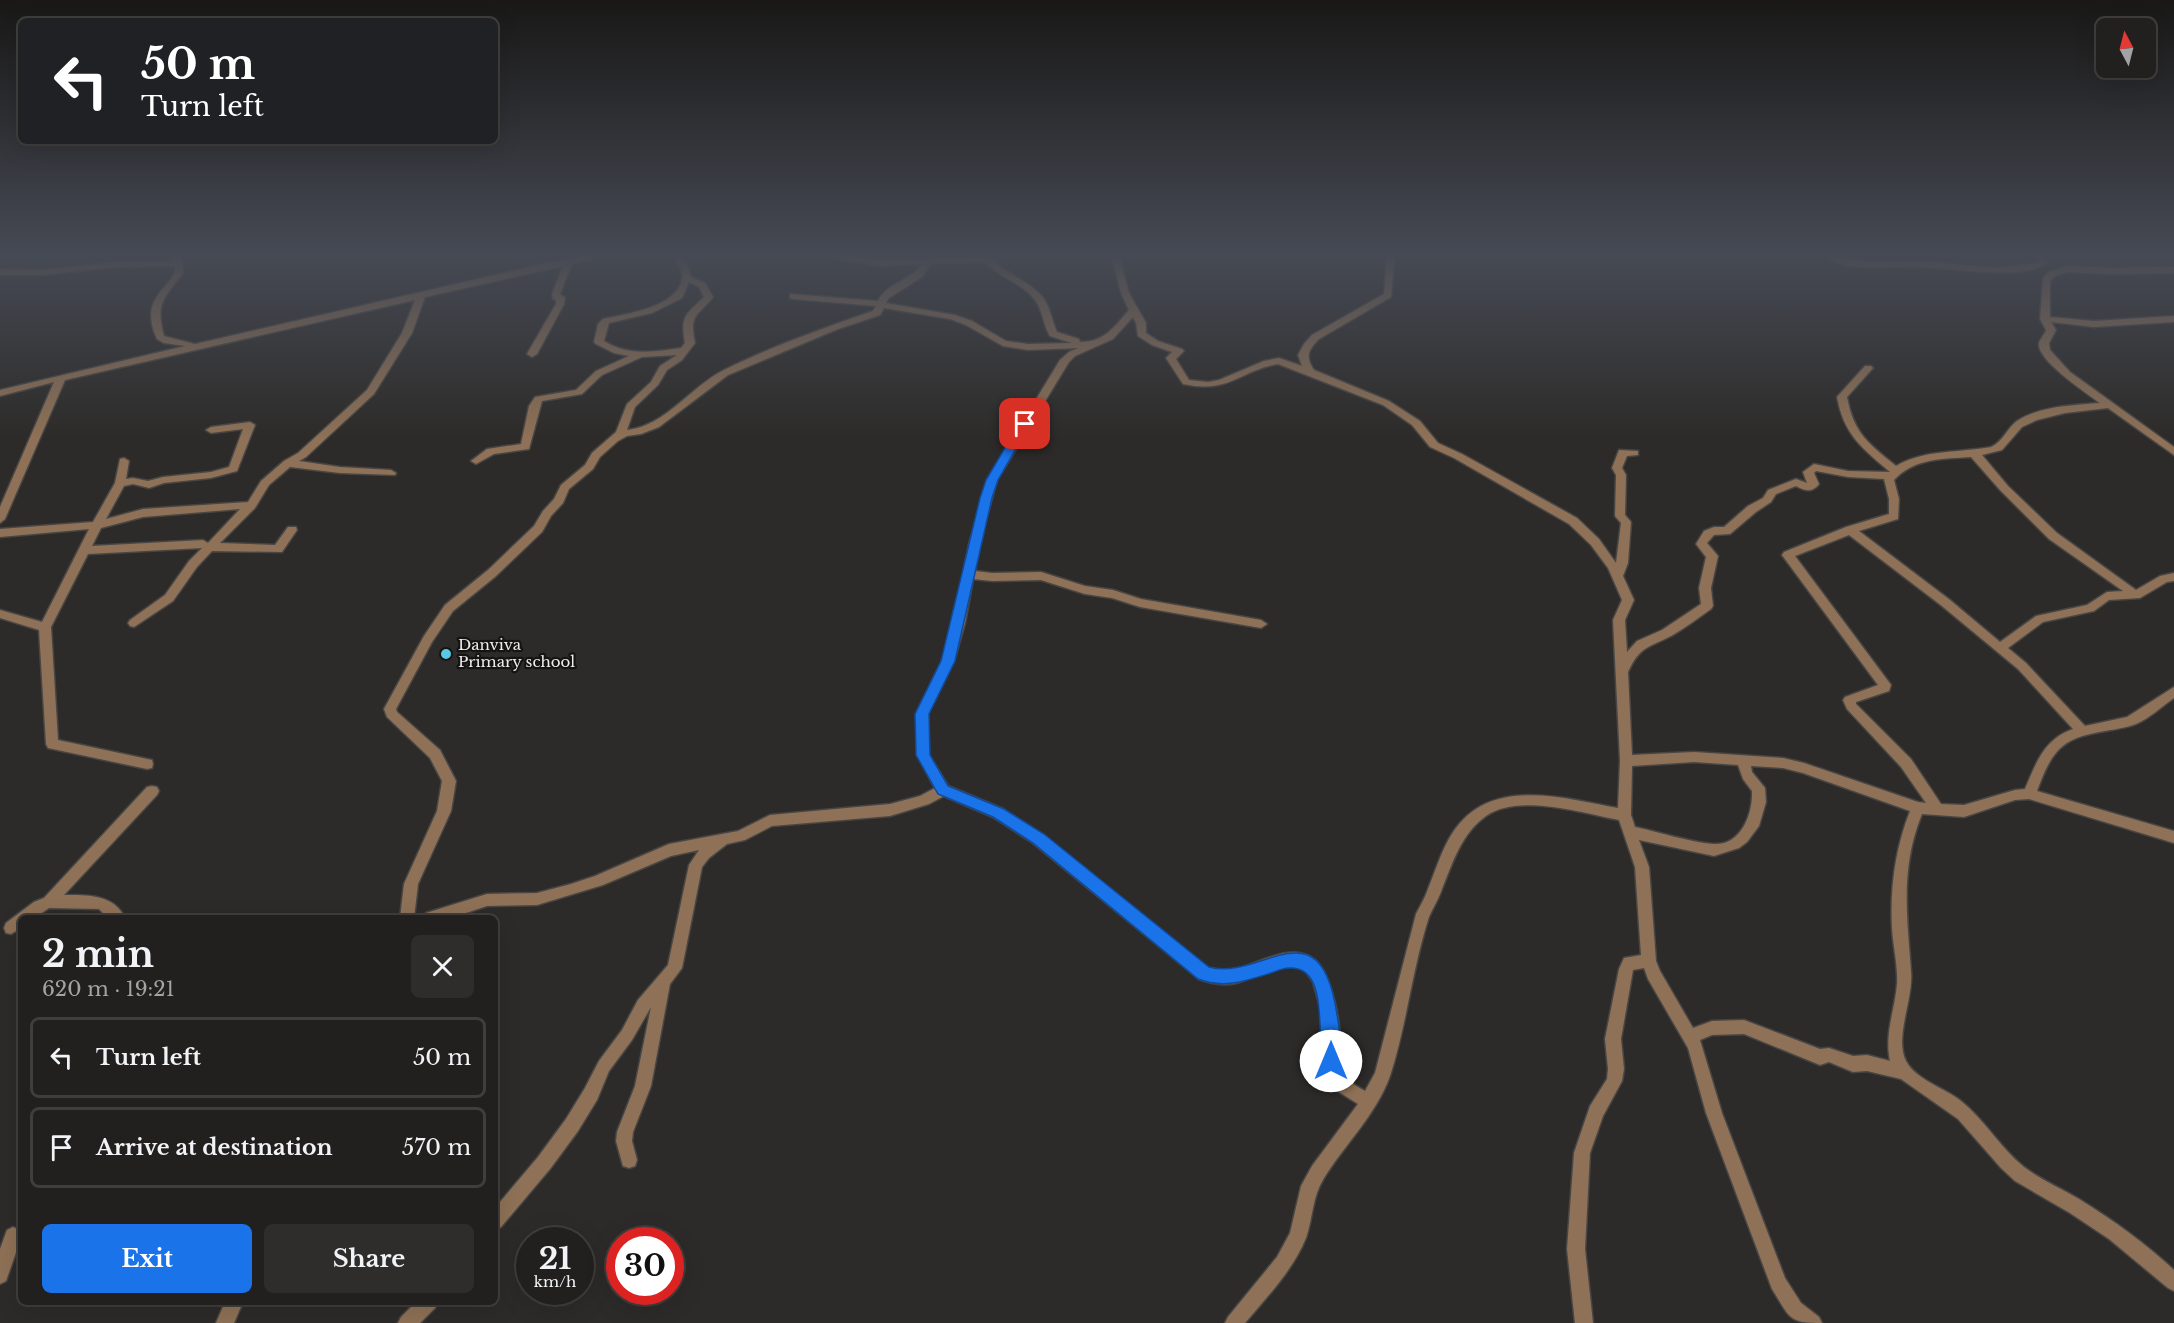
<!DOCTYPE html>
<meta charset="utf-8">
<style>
body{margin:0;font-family:"Libre Baskerville",serif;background:#2e2d2c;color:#f1f3f6;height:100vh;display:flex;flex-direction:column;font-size:22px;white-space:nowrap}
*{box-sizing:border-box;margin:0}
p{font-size:20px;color:#a2a3a4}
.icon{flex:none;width:33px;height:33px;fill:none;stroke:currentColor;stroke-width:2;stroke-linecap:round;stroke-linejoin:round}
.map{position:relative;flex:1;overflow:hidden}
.drawer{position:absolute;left:18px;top:915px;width:480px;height:390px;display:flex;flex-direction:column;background:#22201f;border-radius:9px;box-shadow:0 6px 24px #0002,0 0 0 2px #3f3e3d}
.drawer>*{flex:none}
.hud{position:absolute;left:18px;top:18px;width:480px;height:126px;border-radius:9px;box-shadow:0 6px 24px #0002,0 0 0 2px #3f3e3d;background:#202124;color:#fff;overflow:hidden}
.needle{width:39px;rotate:353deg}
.controls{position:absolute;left:2096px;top:18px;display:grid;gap:12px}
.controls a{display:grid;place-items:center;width:60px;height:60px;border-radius:9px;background:#22201f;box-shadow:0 6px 24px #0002,0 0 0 2px #3f3e3d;font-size:30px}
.speed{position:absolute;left:516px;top:1227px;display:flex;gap:12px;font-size:30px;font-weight:700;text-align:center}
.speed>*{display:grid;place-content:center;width:78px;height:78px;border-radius:50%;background:#22201f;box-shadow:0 6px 24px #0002,0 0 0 2px #3f3e3d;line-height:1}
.speed small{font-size:15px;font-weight:400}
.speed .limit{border:9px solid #d22;background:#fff;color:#111}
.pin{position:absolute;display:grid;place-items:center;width:51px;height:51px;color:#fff;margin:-26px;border-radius:12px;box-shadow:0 3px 9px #0006}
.me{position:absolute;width:66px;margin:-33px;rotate:0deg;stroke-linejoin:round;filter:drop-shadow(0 0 4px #0008)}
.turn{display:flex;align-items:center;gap:21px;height:126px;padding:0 24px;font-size:27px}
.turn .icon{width:78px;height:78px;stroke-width:2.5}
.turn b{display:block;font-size:42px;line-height:51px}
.round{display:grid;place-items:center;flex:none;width:63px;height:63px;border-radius:9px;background:#2e2d2c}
.summary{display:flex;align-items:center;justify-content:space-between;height:102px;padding:0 24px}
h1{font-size:36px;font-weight:700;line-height:45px}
.action{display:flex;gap:12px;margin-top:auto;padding:12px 24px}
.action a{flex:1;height:69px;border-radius:9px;background:#1a73e8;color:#fff;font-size:24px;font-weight:700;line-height:69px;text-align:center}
.action a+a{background:#2e2d2c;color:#f1f3f6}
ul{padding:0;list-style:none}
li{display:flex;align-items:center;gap:18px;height:81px;margin:0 12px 9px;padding:0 12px;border:3px solid #3f3e3d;border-radius:9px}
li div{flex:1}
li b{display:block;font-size:22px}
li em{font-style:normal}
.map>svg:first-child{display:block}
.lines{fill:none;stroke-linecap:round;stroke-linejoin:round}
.street-casing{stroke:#484644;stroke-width:3}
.street{fill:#8e7156;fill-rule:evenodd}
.route{fill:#1a73e8;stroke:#114b97;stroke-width:1.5}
.poi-dot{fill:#57c9e2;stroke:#151413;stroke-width:2}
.labels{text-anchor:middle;stroke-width:4.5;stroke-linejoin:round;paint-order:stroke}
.poi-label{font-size:15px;fill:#eeeceb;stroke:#151413;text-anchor:start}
</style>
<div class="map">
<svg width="2174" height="1323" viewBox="0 0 2174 1323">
<rect width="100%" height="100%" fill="#2d2b29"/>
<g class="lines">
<g class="street-casing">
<path id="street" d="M169,254H177L183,263V273C164,299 155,302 164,336L195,344L569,258L595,254H610L572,264L560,294L565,298L564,304L537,354L532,357L527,354L556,304V300L553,299L552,294L563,266L425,297L412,333L374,394L306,457L299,461L340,467L391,470L396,473L395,475L340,473L290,467L269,485L255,508L220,543L275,545L288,527H296L297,530L282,552L212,551L197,567L173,601L134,627L130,626L128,623L130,620L165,595L189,561L202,548L88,554L51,627L58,740L152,760L153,764L152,768L147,769L48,748L46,744L39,630L0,618V610L42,622L89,529L0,537V529L93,522L115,483L120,459L124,458L129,461L126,479L133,478L148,481L163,477L211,472L229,467L243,429L211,433L206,430L211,427L250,422L255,425L237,471L211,478L164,483L149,488L133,484L124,486L106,519L143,509L248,502L261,481L284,461L298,453L367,390L402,333L415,300L65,380L5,519L0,523V507L54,382L0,396V390L185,346L164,343L157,339C136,293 178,287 175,266L117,267L41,275H0V269L41,270L117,262L172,261ZM240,509L208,543L203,540L92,546L101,528L143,517Z
M671,254H679L688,266L691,277L705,283L713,297C697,317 689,314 695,343L682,360L667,370L658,385L635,407L627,430C666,426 691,386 724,370C770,347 824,328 873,311L876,306L793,299L790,298V294L878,301C886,284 911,280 922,264L880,266L824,257L820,254H840L880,260L926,259L929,254H937L934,258L982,257L981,254H989C1001,273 1023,277 1039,293C1050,303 1051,319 1057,332L1079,339L1080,342C1105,342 1114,327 1129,310L1121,293L1111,254H1119L1129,293L1146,323V333L1158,341L1182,349L1184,351L1176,359L1189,380L1208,382L1219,380L1264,361L1279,358L1302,366L1298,355L1304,344L1312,335L1384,294L1387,254H1395L1391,297L1319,339C1308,350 1305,357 1314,370L1389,401L1420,421L1438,443L1462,454L1577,518L1599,539L1616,563L1621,523L1615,516L1616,475L1612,468L1619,450L1638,451V455L1627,456L1622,468L1626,475L1625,515L1631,522L1628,563L1623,576L1634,600L1625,620L1627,652L1637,641L1662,630L1701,604L1699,588L1706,557L1696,544L1704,531L1714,527H1724L1748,506L1763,498L1768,490L1796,479L1807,483L1803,472L1814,464L1848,471L1890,472C1862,448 1844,435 1837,397L1865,366H1871L1873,368L1847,397C1854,434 1868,443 1896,466C1925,449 1959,453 1991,447C2003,442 2007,428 2017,421C2040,406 2074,405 2100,403C2088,394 2036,360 2039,343C2040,339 2045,334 2046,330L2040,319L2043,278L2049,272L2068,266L2113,268L2174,267V273L2113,274L2068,272L2055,276L2050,281V317L2094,321L2174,316V322L2094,327L2051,322L2056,330L2049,343L2050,350L2070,372L2174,447V455L2108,408L2065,413L2037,420L2022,427L2002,450L1982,455L2008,486L2057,533L2136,590L2160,576L2174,573V581L2167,582L2140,598L2109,600L2094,611L2043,622L2008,648L2026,663L2085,726L2127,717L2174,687V698C2161,707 2150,718 2136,724C2109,734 2074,729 2055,754C2047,764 2042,778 2037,791L2174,831V843L2029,799L2015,800L1964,817L1922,814C1900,868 1907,915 1911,971C1914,998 1894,1037 1906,1061C1916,1080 1945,1088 1961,1101C1985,1120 2000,1148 2024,1167C2041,1180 2061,1188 2079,1199C2113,1220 2145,1243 2174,1270V1291L2168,1288L2109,1239L2070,1213L2015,1181L2001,1168L1958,1119L1901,1079L1867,1071L1853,1072L1829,1062L1820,1065L1744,1034L1712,1035L1700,1040L1722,1113L1785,1278L1801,1303L1819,1317L1822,1323C1787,1323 1790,1317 1772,1289L1706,1113L1688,1048L1648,979L1644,968L1633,970L1621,1039L1624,1069L1622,1081L1603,1116L1590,1153L1585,1249L1593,1323H1575L1567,1249L1574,1153L1590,1106L1607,1079L1608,1069L1605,1039L1619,969L1624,958L1641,955L1635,867L1619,820C1582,813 1519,793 1486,816C1461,834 1453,862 1442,889C1439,898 1433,908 1429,917C1412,969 1407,1024 1390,1076C1376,1115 1345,1144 1324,1178C1312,1197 1313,1218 1306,1238C1293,1270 1267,1297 1245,1323H1225L1228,1317L1277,1257L1290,1233L1301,1186L1312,1166L1358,1104L1339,1092L1327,1075L1324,1066V1032L1320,1006L1313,982L1304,969C1283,959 1257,978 1236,983C1224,986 1210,983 1199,979L1033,843L993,817L944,796L929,804L890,816L772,826L745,840L727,844L709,858L702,867L682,968L670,984L651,1086L633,1132L632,1141L637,1160L635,1166L629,1168L623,1166L616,1141L617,1132L635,1086L651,1007L632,1040L609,1071L597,1100L578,1131L550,1169L501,1227L495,1229V1208L538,1157L566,1119L585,1088L599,1061L622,1030L638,1000L668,965L689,865L699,850L671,856L603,885L537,905L487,906L451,918H424L426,913L487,894L537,893L571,884L595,876L669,844L738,831L770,815L890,804L920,796L935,788L917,755L916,714L942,661L953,623L969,545L987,480L1060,360L1069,352L1078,348L1028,350L1003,346L966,325L950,319L884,308L880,315L838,329L728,375L659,427L641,434L627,436L618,441L600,457L593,469L569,489L563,503L551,516L542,532L496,576L453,611L432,642L396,709L397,712L440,750L456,781L451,811L418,884L414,918H400L404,884L437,811L442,781L430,758L387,717L384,709L424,636L445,605L488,570L534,526L543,511L554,499L561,485L585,465L592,453L616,432L627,404L651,382L660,366L677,355L642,357L602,375L582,394L542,401L529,449L494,454L476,464L471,461L487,449L521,444L529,406L535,397L576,390L596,371L629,356L614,353L596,344L594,342L598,324L603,319C626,314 678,307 682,279C684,270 676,261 671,254ZM985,262C999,278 1023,283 1035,300C1043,310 1043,325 1050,336L1072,343L1028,344L1006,341L972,321L955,315L886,303L889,298L922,277L931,264ZM689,282L699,287L704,297C686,315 680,315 685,343L681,348C655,352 627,356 604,341L609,323L652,313L682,298ZM1133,317L1136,323L1138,336L1152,345L1172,352L1166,358L1183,384C1230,394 1238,371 1278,364L1383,405L1412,425L1430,447L1454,458L1569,524L1591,545L1608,568L1622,600L1613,620L1620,761L1618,808C1568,799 1499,778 1460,823C1444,841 1437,867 1428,889C1425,898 1420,906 1416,914L1375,1073L1365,1091C1356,1086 1345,1080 1341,1070C1337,1061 1340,1048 1340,1038C1339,1017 1331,974 1315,960C1292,941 1259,964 1236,969C1226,971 1217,970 1208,968L1043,835L1003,809L948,786L929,755L928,714L954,661L965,623L973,579L992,581L1041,580L1085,594L1112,598L1140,607L1261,628L1267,624L1261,620L1141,599L1113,590L1085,586L1041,572L992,573L975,571L979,545L997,480L1069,362L1075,356L1113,339ZM1971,457L2000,490L2049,539L2123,591L2107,592L2087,605L2036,616L2000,642L1950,600L1859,531L1898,519L1899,499L1894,480C1914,458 1943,459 1971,457ZM1816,471L1848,477L1884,479L1889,499V514L1846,527L1784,552L1782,555L1878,685L1845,697L1843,700L1847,709L1901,767L1926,803L1918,802L1804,763L1783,758L1694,752L1632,755L1628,672C1640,646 1648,648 1671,636C1685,628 1698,618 1711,609L1713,606L1711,588L1718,556L1707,543L1714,535L1730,534L1756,512L1771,502L1776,494L1796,486C1805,491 1812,493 1819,484L1814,473ZM1849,535L1942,606L2018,669L2073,729C2044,739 2036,763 2025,789L2015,790L1964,805L1941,804L1911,759L1856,704V702L1889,691L1891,685L1795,556ZM1694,762L1738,765L1743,779L1752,791C1753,814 1741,846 1713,844C1689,842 1659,832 1635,827L1631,815L1632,766ZM1751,766L1783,768L1803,773L1910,811C1895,849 1890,888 1892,928C1893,947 1898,965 1897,984C1895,1010 1884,1034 1890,1061L1867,1055L1853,1056L1829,1048L1820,1049L1744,1020L1712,1021L1693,1028L1660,971L1656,961L1649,867L1639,840L1714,856L1739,848L1747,842L1759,826L1766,802L1765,788L1752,772Z
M1825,254H1834L1840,258L1864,261H1922L1994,268L2038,263L2040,261L2035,254H2043L2048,261C2033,282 1948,268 1923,267C1895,265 1863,272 1836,262C1831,261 1828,257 1825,254Z
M152,786L157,787L159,791L157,795L64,895C87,895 114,894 125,918H108L99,909L49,908L34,918H21V928L11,934L6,933L4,928L6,923L34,902L44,898L147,787Z
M13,1227L19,1230L21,1238L6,1281L0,1284V1249L7,1230Z
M225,1302H243L234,1323H216Z
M416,1302H438L435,1308L420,1323H398L401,1317Z"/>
</g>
<use href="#street" class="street"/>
</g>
<linearGradient id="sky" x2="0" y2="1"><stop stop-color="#191817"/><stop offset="0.58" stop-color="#464a54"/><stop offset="1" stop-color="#464a54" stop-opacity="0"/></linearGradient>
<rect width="2174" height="439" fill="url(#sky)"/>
<path class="route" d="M1025,421L1030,424L998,480L992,498L955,661L929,714L930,755L948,786L1004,809L1044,834L1209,967C1260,981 1316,907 1335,1003C1338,1022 1345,1049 1337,1067L1331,1070L1325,1067C1315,1045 1329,977 1298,969C1288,966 1280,970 1271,973C1246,981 1224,989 1198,979L1033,843L993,817L938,794L916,755L915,714L941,661L980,498L986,480L1019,424Z"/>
<circle class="poi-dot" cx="446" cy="654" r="6"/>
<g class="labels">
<g class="poi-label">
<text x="458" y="650">Danviva<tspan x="458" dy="17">Primary school</tspan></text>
</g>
</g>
</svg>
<div class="controls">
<a><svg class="needle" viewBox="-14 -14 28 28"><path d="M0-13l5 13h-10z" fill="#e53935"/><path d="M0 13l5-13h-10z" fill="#a2a3a4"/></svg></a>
</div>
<div class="speed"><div>21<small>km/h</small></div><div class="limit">30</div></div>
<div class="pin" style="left:1025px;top:424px;background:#d93025"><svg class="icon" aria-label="arrive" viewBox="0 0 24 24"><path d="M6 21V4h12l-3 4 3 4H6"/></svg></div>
<svg class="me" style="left:1331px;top:1061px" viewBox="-20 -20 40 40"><circle r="19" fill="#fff"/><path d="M0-13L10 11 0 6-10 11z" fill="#1a73e8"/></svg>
<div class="hud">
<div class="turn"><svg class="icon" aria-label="left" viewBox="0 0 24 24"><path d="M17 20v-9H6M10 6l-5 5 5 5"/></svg><div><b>50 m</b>Turn left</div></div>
</div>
<section class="drawer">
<div class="summary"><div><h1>2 min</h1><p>620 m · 19:21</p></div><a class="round"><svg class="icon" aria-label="close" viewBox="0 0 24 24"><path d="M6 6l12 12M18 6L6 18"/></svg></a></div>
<ul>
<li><svg class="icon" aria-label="left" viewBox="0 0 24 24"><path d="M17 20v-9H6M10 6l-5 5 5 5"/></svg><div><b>Turn left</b></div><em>50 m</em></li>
<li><svg class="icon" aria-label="arrive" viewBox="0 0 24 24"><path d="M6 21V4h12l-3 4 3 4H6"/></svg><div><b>Arrive at destination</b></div><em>570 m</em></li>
</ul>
<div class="action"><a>Exit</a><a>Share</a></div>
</section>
</div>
